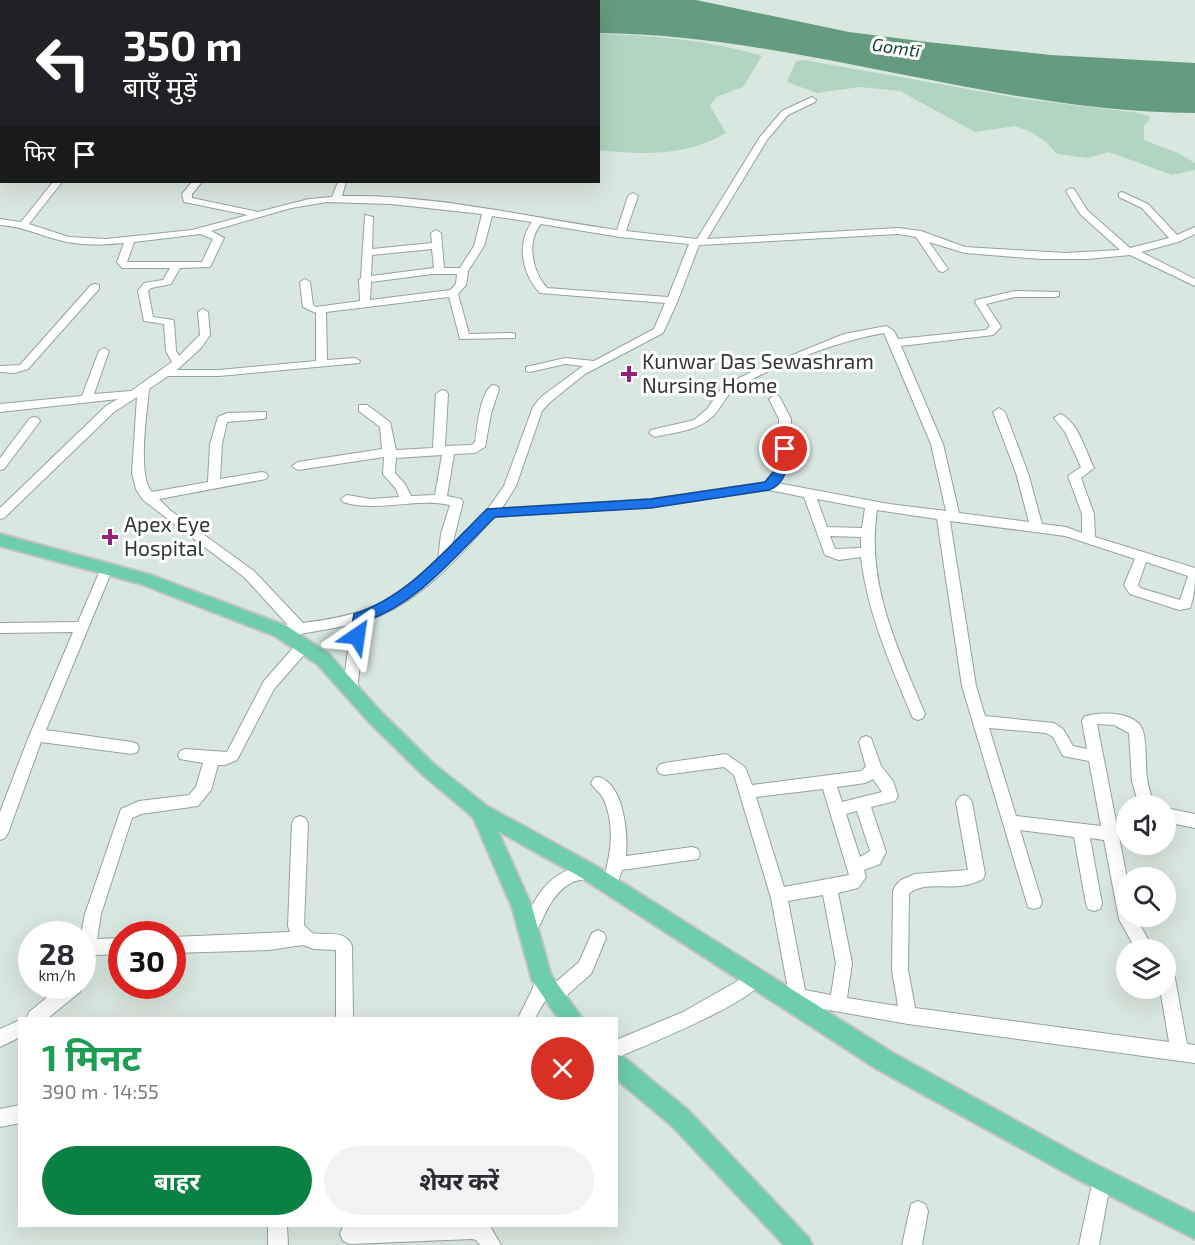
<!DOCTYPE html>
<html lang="hi">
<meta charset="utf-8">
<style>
body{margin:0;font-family:"Exo 2","Noto Sans Devanagari",sans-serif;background:#f2f2f3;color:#2b2b33;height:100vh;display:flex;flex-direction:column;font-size:22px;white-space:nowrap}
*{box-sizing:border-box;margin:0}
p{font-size:20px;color:#7c7c81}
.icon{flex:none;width:33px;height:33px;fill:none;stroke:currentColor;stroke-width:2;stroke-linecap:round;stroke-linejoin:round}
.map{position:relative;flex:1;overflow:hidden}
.drawer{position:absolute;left:18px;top:1017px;width:600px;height:210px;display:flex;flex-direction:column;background:#fff;border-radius:0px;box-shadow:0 6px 24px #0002}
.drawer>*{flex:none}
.hud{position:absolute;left:0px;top:0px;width:600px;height:183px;box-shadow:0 6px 24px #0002;background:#202124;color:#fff;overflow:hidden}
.controls{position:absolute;left:1116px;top:795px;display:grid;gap:12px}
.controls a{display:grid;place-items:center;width:60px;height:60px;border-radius:50%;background:#fff;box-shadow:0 6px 24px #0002;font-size:30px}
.speed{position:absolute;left:18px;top:921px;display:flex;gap:12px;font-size:30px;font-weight:700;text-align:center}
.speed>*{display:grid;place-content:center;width:78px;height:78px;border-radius:50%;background:#fff;box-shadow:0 6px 24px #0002;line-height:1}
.speed small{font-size:15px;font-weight:400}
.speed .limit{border:9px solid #d22;background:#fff;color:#111}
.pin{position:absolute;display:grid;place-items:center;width:51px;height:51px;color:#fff;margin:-26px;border:3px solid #fff;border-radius:50%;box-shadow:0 2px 6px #0007}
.me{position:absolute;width:66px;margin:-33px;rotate:32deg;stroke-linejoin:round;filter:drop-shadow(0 0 4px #0008)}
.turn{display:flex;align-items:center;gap:21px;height:126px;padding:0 24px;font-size:27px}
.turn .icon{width:78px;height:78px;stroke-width:2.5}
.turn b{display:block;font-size:42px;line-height:51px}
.then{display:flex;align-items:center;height:57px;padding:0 24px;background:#0003;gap:12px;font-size:22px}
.round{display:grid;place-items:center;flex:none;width:63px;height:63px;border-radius:32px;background:#f2f2f3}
.head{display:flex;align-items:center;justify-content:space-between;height:102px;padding:0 24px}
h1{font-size:36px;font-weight:700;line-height:45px;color:#1e9e55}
.action{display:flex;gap:12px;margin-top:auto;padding:12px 24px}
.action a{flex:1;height:69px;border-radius:36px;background:#0b8043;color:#fff;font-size:24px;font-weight:700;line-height:69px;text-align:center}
.action a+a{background:#f2f2f3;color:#2b2b33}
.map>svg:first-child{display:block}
.green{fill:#b1d5c1}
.water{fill:#659b7f}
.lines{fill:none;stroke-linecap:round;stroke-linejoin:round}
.minor-casing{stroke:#96a39c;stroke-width:2}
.major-casing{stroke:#c2c3c2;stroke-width:4}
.minor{fill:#fff;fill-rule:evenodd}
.major{fill:#6ecdac;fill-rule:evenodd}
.route{fill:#1a73e8;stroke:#114b97;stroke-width:1.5}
.poi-dot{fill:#99207a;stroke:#fff;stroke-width:2}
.labels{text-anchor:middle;stroke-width:6;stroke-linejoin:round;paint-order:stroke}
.far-water-label{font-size:18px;font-style:italic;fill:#184530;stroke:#fff}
.poi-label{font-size:21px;fill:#333835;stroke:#fff;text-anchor:start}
</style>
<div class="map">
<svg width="1195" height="1245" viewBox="0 0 1195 1245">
<rect width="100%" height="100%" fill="#d8e7df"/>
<path class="green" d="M599,34C654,35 708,40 762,56L743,87L716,97L710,106L726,133C688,156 641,155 599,150Z
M804,60L1024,99L1139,113L1151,117L1144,126V140L1178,153L1195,163V170L1172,175L1109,152L1088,158L1057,154L1046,142L1031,132L1015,126L975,132L900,91L860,87L817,93L787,82L796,61Z"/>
<path class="water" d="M366,0H696L849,32L927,42L1051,55L1195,63V113C993,112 800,35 599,33L598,2L354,1Z"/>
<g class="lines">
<g class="minor-casing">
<path id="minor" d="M71,0H79L70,2Z
M812,97L816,100L815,102L788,115L767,140L707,239L898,228L921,231L965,247L1065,253L1120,250L1080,214L1066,191L1071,188L1074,189L1087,210L1130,248L1169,238L1142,208L1119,197V193L1122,192L1148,204L1177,235L1195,227V234L1178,242L1141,252L1195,279V286L1130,255L1087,259H1042L965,253L929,242L948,269L943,272L939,271L916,237L898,234L699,245L678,300L663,333L585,374L549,403L542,411L516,486L502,508L651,499L765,482L778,465L779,419L769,399L775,395L779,396L791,419L790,465L777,483L889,504L946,511L931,444L884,333C838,341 773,365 734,390C725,396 721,408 714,415C699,431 675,432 655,437L649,433L651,430L694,420L707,409L723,386L753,371L844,334L886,326L894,331L898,339L986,330L990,326L975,302L976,300L1015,291L1059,292V296L1055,297H1015L986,304L1001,327L993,335L901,346L943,444L959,513L1029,522L1016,473L993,412L999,408L1005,412L1028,473L1042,524L1066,527L1082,533V514L1068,476L1081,467L1065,432L1054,418L1060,414C1078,421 1086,452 1094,468L1081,478L1094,514L1095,537L1195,568C1195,582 1195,595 1190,608L1179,610L1130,594L1124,585L1135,559L1065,536L950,521L976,686L985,716L1054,723L1063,729L1073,746L1087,749L1082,721L1084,717C1099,711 1137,711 1143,731C1147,745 1145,763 1147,778C1148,787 1152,797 1154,806H1139L1132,781L1129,733L1114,725L1097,724L1127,878L1126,916H1135L1154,950H1136L1119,919L1104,840L1090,838L1102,904L1100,909L1094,911L1088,909L1086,904L1074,837L1020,830L1042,902L1040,907L1034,909L1028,907L962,686L937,519L877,510C866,585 897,646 925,714L923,718L918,720L913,718L911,714C890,663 867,612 861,557L839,560L825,555L804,497L769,490L651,507L494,517C459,557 418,605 365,621L357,690L355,694H345L343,690L351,625L300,634L276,635L274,631L276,627L288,625L244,577L143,500L136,489L132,473L137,397L114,412L4,518L0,519V508L106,406L118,399L0,412V404L82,396L99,351L104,348L109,351L94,394L131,391L172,362L166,351L164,324L144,321L138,291L144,283L163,280L170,268H122L117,262L124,243C102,245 80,246 59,240C39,235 21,226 0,225V219L21,222L53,182H62L29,224L69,237L106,239L192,230L248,215L184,202L182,194L192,182H202L192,194V198L258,212L309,199L332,197L338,182H346L342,196C435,194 525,217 617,230L628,196L633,193L638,196L626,231L697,239L760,137L782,111ZM327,202L391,204L482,214L474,246L460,268H444L441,233L436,230L431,233L432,243L372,249L373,217L365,215L361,278L359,280L360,301L316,307L313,305L310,282L305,279L300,282L303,307L316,313V361L219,370H177L201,348L210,335L208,312L203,309L198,312L200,335L179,356L176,351L174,322L173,320L153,317L148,291L151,288L171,284L180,268L210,267L224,238L211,231L291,208ZM492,216L532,222C516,244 522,274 540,293L665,303L654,329L594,361L565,358L526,367V371L530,372L565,364L583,366L541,397L533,407L504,486L487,510L452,546L463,502L461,499L447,496L454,454L475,453L485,447L491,414L499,389L497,386L493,385C480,391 477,429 475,442L472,445L445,446L448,394L446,391L442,390L436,394L433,448L396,450L390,422L367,405H359V411L380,427L382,449L298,462L292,466L298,470L384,457L383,474L396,489L399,497L371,499L347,495L341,499L343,502C379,513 414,497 450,505L441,534L438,560C389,604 368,615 303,623L254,571L171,511L159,499L266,479L268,476L266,473L262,472L220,479L222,444L227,422L262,419L266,418V412L227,413L218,417L210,444L208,482L152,492C137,477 147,412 149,389L168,376H219L359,363L360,361L355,358L327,360L326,312L449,297L460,339L515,338V334L511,333L469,334L458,294L466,285L468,271L484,246ZM541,224L620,237L689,244L668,297L547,288C532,271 526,242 541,224ZM200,234L213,239L202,262H127L134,242ZM432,249L434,268L371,276L372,255ZM432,274H457L456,284L450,290L370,300L371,282ZM442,455L435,495L411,496L405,484L395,473L396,458ZM817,499L865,508L862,528L827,527ZM830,536L861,537V548L835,549ZM1146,562L1188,576L1180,600L1140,588L1138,585ZM989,728L1046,733L1053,737L1063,756L1089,761L1101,826L1016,816Z
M0,107H2V113H0Z
M0,160H2V166H0Z
M95,284L99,285V289L28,369L14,373L0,372V366L20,365L91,285Z
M34,417L38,418L40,421L38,424L4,469L0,470V458L30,418Z
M107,563L113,568L46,730L132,742L137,744L139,748L137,752L132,754L41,742L8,833L5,838L0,840V812L28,739L73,632L0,633V623L78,622L101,568Z
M304,640L309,641L311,645L309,649L274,689L237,760L225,765H218L211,790L198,806L141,814L132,818L101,914L97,939L122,938V954L94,955L88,979L82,981L81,934L85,914L121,809L139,801L189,795L196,787L203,763L180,759L178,755L180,751L185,749L227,752L264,681L299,641Z
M866,736L871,738L881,766L893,781L898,796L895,801L871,807L886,852L880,864L864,870L866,877L858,888L838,893L852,963L847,998L898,1006L892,970L893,891L895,886L901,880L915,874L968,870L956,802L959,797L964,795L969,797L972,802L985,874L983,879C975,883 968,885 960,886C945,888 920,882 909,894L908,970L915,1008L1169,1042L1160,988H1166V965L1172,967L1174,973L1187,1044L1195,1045V1063L908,1024L784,1002L781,996L784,990L788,989L771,898L734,775L724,767L664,775L659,773L657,769L659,765L664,763L726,754L745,767L752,785L861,771L866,767L859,742L861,738ZM873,779L882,792L842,802L837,787L865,783ZM823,789L849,875L784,887L756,797ZM857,811L870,851L860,857L846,814ZM823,895L836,963L831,995L805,990L788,901Z
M599,777C624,785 628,833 626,856L692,847L698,849L700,854L698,859L622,870L615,890L609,892L603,890L601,885C611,858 616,825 603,798C600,792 594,789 591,783L594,778Z
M1166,808L1195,814V828L1166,822Z
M300,816L305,818L308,823L304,925L312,933C328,936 345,929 352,946L353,1018H336V950L314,949L303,945L269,950L172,953V937L290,932L288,926L292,823L295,818Z
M589,865L595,867L597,872L595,877C587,880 578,879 571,883C552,893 544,917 535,935L529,938L523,935L521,930C536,895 548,870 589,865Z
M598,930L604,933L606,938L591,974L559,1002L553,1004L546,999L535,1018H518L533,988L536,974L542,972L548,974L550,987L579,962L592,933Z
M757,970L763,972L765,978C755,1002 644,1046 616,1058V1040L683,1012Z
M61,986H82L80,992L48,1018H27L29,1012Z
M20,1020V1037L0,1047V1029Z
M20,1105V1123L0,1127V1109Z
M1102,1170L1109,1172L1111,1179L1099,1245H1079L1093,1179L1095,1172Z
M918,1201L925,1204L928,1211L922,1245H902L911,1204Z
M268,1226H287L288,1245H268Z
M347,1226H490L501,1245H480L476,1240L472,1239L350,1244L343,1241L340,1234L343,1227Z"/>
</g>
<g class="major-casing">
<path id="major" d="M0,534L151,575L287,626L329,654L381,712L435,765L487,806L596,866L893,1053L1091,1162L1195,1214V1239L1075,1178L877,1069L582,878L498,831L532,907L551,975L582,1018H558L532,980L512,907L473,817L423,775L369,722L317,664L275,636L141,584L0,546Z
M616,1054L624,1057L688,1110L808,1237L812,1245H784L672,1126L616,1079Z"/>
</g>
<use href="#minor" class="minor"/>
<use href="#major" class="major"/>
</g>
<path class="route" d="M785,445L791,449C789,464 785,485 769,490L651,508L495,517C456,555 418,604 365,621L362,640L357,641L350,636L354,614C408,597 447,548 487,509L651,499L765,482L777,468L779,449Z"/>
<g class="poi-dot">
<path d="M626 365h6v6h6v6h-6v6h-6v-6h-6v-6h6z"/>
<path d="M107 528h6v6h6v6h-6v6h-6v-6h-6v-6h6z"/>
</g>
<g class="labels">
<g class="far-water-label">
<text transform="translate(896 48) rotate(8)" y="6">Gomtī</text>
</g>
<g class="poi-label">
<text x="642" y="369">Kunwar Das Sewashram<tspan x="642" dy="24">Nursing Home</tspan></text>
<text x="124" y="532">Apex Eye<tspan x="124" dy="24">Hospital</tspan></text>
</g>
</g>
</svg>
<div class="controls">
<a><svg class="icon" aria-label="sound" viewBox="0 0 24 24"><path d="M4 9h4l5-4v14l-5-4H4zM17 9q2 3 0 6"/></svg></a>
<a><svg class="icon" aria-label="search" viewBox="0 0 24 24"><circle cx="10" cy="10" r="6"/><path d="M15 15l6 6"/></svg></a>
<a><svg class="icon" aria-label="layers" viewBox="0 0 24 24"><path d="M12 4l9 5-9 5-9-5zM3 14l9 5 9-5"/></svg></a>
</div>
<div class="speed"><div>28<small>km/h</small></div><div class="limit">30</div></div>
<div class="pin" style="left:785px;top:449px;background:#d93025"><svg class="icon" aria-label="arrive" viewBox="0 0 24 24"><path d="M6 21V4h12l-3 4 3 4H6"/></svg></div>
<svg class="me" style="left:357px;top:636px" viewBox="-20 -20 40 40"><path d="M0-17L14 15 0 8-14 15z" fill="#1a73e8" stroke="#fff" stroke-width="4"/></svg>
<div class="hud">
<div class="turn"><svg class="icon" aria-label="left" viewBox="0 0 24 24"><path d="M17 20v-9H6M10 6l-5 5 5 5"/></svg><div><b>350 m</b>बाएँ मुड़ें</div></div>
<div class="then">फिर<svg class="icon" aria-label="arrive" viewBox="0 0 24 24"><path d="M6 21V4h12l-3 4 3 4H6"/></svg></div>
</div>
<section class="drawer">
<div class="head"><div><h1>1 मिनट</h1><p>390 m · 14:55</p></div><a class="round" style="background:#d93025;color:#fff"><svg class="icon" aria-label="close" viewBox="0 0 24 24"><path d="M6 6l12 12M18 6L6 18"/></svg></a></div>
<div class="action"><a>बाहर</a><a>शेयर करें</a></div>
</section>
</div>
